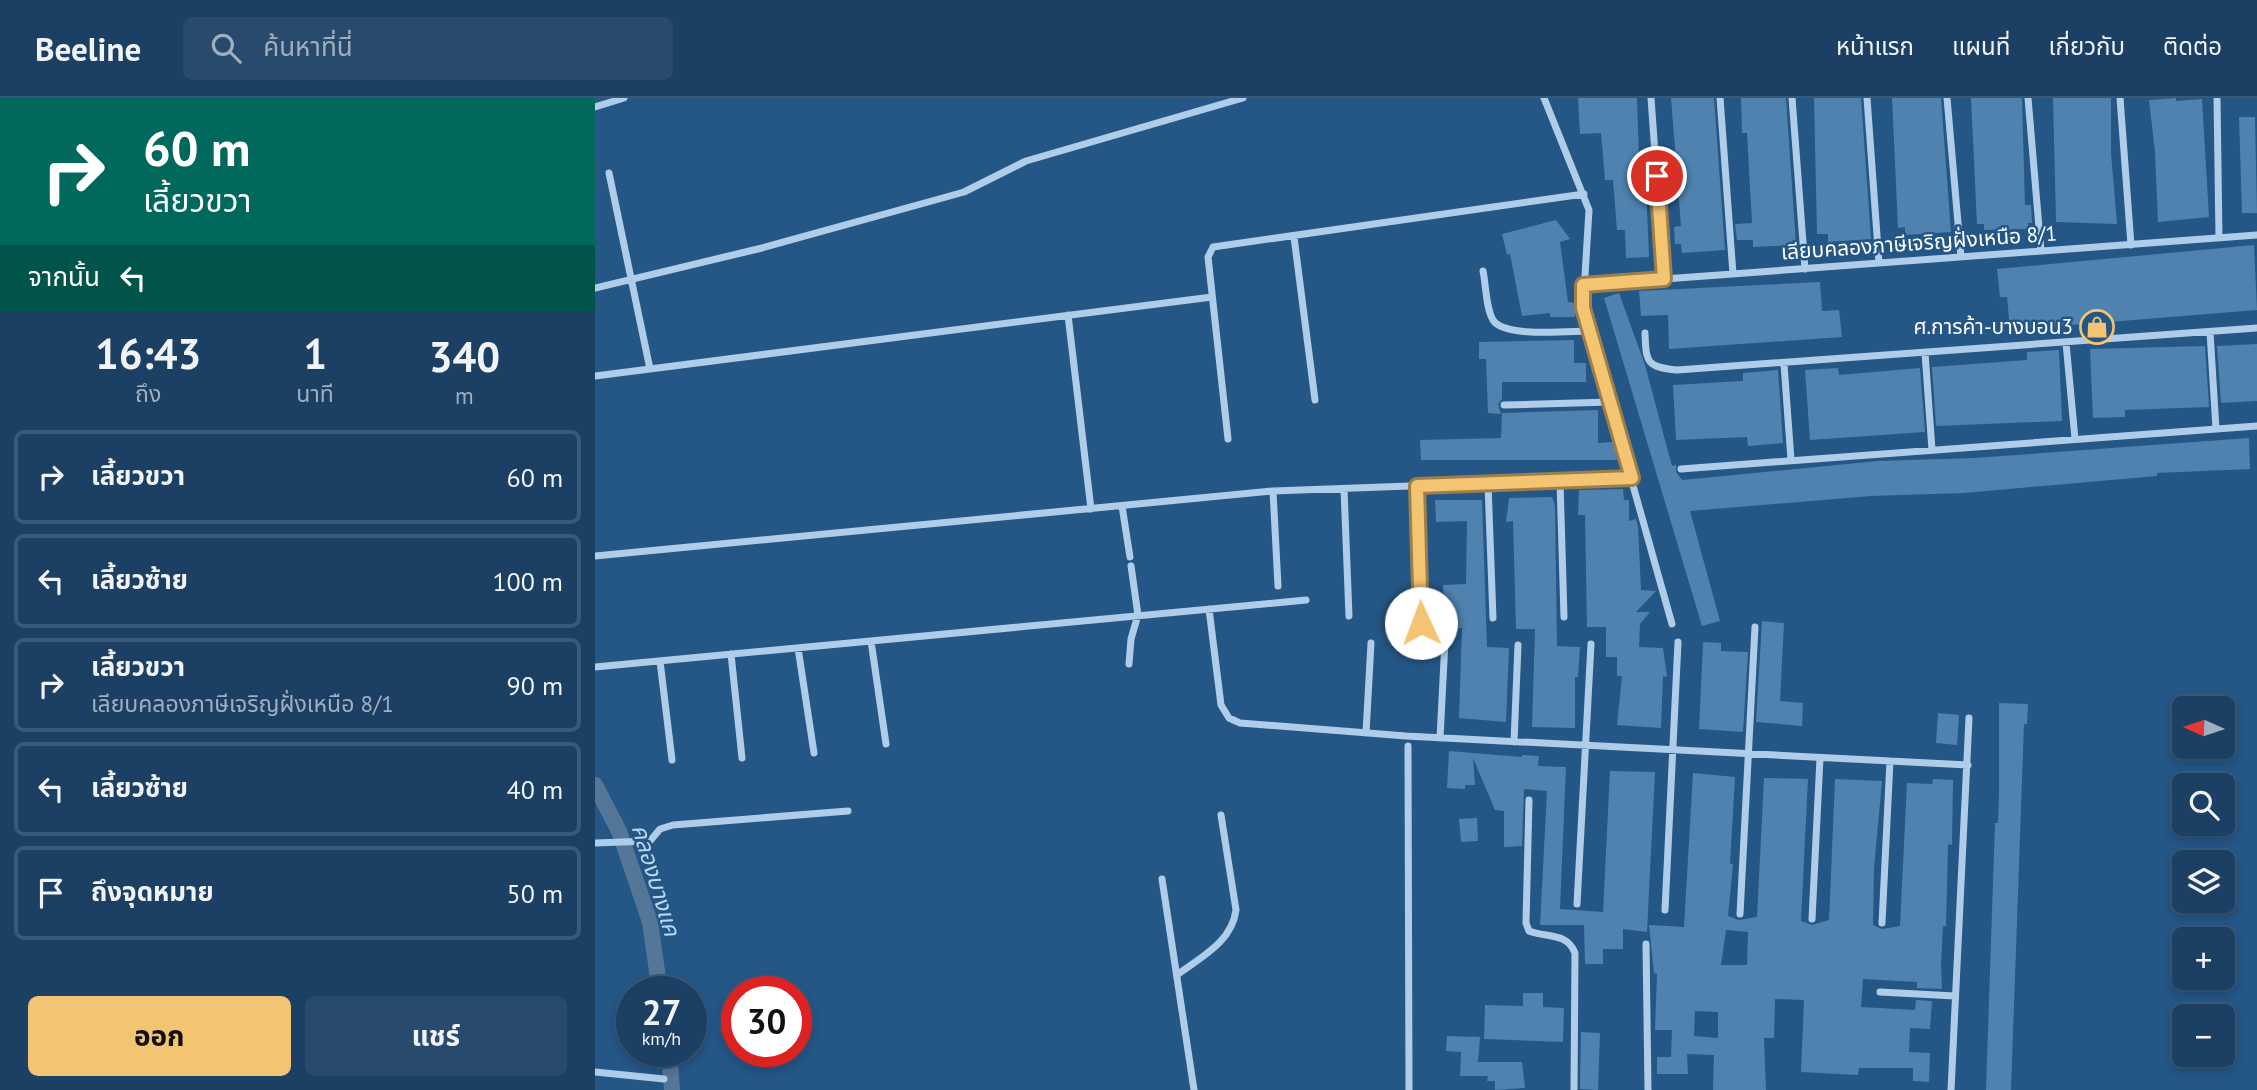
<!DOCTYPE html>
<html lang="th">
<meta charset="utf-8">
<style>
body{margin:0;font-family:"PT Sans","Noto Sans Thai",sans-serif;background:#284b6d;color:#f1f3f6;height:100vh;display:flex;flex-direction:column;font-size:26px;white-space:nowrap}
*{box-sizing:border-box;margin:0}
p{font-size:23px;color:#a0afbf}
.icon{flex:none;width:38px;height:38px;fill:none;stroke:currentColor;stroke-width:2;stroke-linecap:round;stroke-linejoin:round}
.map{position:relative;flex:1;overflow:hidden}
.side{display:flex;flex-direction:column;background:#1b4064;width:595px}
.side>*{flex:none}
.hud{background:#00695c;color:#fff;overflow:hidden}
.needle{width:46px;rotate:273deg}
.fabs{position:absolute;left:1577px;top:598px;display:grid;gap:14px}
.fabs a{display:grid;place-items:center;width:63px;height:63px;border-radius:10px;background:#1b4064;box-shadow:0 4px 10px #0003,0 0 0 2px #395978;font-size:35px}
.speed{position:absolute;left:21px;top:878px;display:flex;gap:14px;font-size:35px;font-weight:700;text-align:center}
.speed>*{display:grid;place-content:center;width:91px;height:91px;border-radius:50%;background:#1b4064;box-shadow:0 4px 10px #0003,0 0 0 2px #395978;line-height:1}
.speed small{font-size:18px;font-weight:400}
.speed .limit{border:10px solid #d22;background:#fff;color:#111}
.pin{position:absolute;display:grid;place-items:center;width:60px;height:60px;color:#fff;margin:-30px;border:4px solid #fff;border-radius:50%;box-shadow:0 2px 7px #0007}
.me{position:absolute;width:77px;margin:-38px;rotate:358deg;stroke-linejoin:round;filter:drop-shadow(0 0 5px #0008)}
.turn{display:flex;align-items:center;gap:24px;height:147px;padding:0 28px;font-size:32px}
.turn .icon{width:91px;height:91px;stroke-width:2.5}
.turn b{display:block;font-size:49px;line-height:60px}
.then{display:flex;align-items:center;height:66px;padding:0 28px;background:#0003;gap:14px;font-size:26px}
.eta{display:flex;justify-content:space-evenly;align-items:center;height:119px;text-align:center}
.eta b{font-size:42px;font-weight:700;line-height:49px}
.primary-button{display:flex;gap:14px;margin-top:auto;padding:14px 28px}
.primary-button a{flex:1;height:80px;border-radius:10px;background:#f3c472;color:#111;font-size:28px;font-weight:700;line-height:80px;text-align:center}
.primary-button a+a{background:#284b6d;color:#f1f3f6}
ul{padding:0;list-style:none}
li{display:flex;align-items:center;gap:21px;height:94px;margin:0 14px 10px;padding:0 14px;border:4px solid #395978;border-radius:10px}
li div{flex:1}
li b{display:block;font-size:26px}
li em{font-style:normal}
header{display:flex;align-items:center;gap:42px;box-sizing:border-box;height:98px;padding:0 35px;background:#1b4064;border-bottom:2px solid #395978}
header strong{font-size:33px}
nav{display:flex;gap:38px;margin-inline-start:auto;font-size:24px}
.search{width:490px;height:63px;background:#284b6d;display:flex;align-items:center;gap:18px;box-sizing:border-box;padding:0 24px;border-radius:10px;color:#a0afbf;font-size:26px}
main{display:flex;flex:1;min-height:0}
.map>svg:first-child{display:block}
.lines{fill:none;stroke-linecap:round;stroke-linejoin:round}
.canal{stroke:#547698;stroke-width:16}
.building{fill:#5082b0;fill-rule:evenodd}
.minor{stroke:#afcde9;stroke-width:7}
.route-casing{stroke:#9e7f4a;stroke-width:18}
.route{stroke:#f3c472;stroke-width:12}
.labels{text-anchor:middle;stroke-width:5;stroke-linejoin:round;paint-order:stroke}
.street-label{font-size:21px;fill:#fff;stroke:#245686}
.poi-label{font-size:21px;fill:#fff;stroke:#245686;text-anchor:end}
.water-label{font-size:23px;font-style:italic;fill:#bad7f0;stroke:#245686}
</style>
<header>
<strong>Beeline</strong>
<div class="search"><svg class="icon" aria-label="search" viewBox="0 0 24 24"><circle cx="10" cy="10" r="6"/><path d="M15 15l6 6"/></svg>ค้นหาที่นี่</div>
<nav><a>หน้าแรก</a><a>แผนที่</a><a>เกี่ยวกับ</a><a>ติดต่อ</a></nav>
</header>
<main>
<section class="side">
<div class="hud">
<div class="turn"><svg class="icon" aria-label="right" viewBox="0 0 24 24"><path d="M7 20v-9h11M14 6l5 5-5 5"/></svg><div><b>60 m</b>เลี้ยวขวา</div></div>
<div class="then">จากนั้น<svg class="icon" aria-label="left" viewBox="0 0 24 24"><path d="M17 20v-9H6M10 6l-5 5 5 5"/></svg></div>
</div>
<div class="eta">
<div><b>16:43</b><p>ถึง</p></div>
<div><b>1</b><p>นาที</p></div>
<div><b>340</b><p>m</p></div>
</div>
<ul>
<li><svg class="icon" aria-label="right" viewBox="0 0 24 24"><path d="M7 20v-9h11M14 6l5 5-5 5"/></svg><div><b>เลี้ยวขวา</b></div><em>60 m</em></li>
<li><svg class="icon" aria-label="left" viewBox="0 0 24 24"><path d="M17 20v-9H6M10 6l-5 5 5 5"/></svg><div><b>เลี้ยวซ้าย</b></div><em>100 m</em></li>
<li><svg class="icon" aria-label="right" viewBox="0 0 24 24"><path d="M7 20v-9h11M14 6l5 5-5 5"/></svg><div><b>เลี้ยวขวา</b><p>เลียบคลองภาษีเจริญฝั่งเหนือ 8/1</p></div><em>90 m</em></li>
<li><svg class="icon" aria-label="left" viewBox="0 0 24 24"><path d="M17 20v-9H6M10 6l-5 5 5 5"/></svg><div><b>เลี้ยวซ้าย</b></div><em>40 m</em></li>
<li><svg class="icon" aria-label="arrive" viewBox="0 0 24 24"><path d="M6 21V4h12l-3 4 3 4H6"/></svg><div><b>ถึงจุดหมาย</b></div><em>50 m</em></li>
</ul>
<div class="primary-button"><a>ออก</a><a>แชร์</a></div>
</section>
<div class="map">
<svg width="1662" height="992" viewBox="0 0 1662 992">
<rect width="100%" height="100%" fill="#245686"/>
<g class="lines">
<path class="canal" d="M0,687L24,733L55,824L65,894
M74,954L77,992"/>
</g>
<path class="building" d="M983,0H1042L1044,61H1047L1048,88H1051L1054,159L1031,160L1030,132H1022L1018,82H1010L1006,35L985,36Z
M1076,0H1119L1130,152L1087,155L1086,146H1080L1079,129L1086,128Z
M1146,0H1191L1201,147L1158,149V142H1142L1140,126L1157,125L1152,35H1147Z
M1219,0H1266L1276,141L1233,144V136H1222Z
M1297,0H1346L1356,134L1310,137V129L1303,130Z
M1376,0H1427L1430,107H1436L1437,125H1433V131L1389,132V126H1382Z
M1458,0H1516V55L1522,126L1461,124Z
M1581,0V3L1607,1L1614,119L1563,124L1560,54L1554,2Z
M1644,19H1660L1662,115H1647Z
M961,122L975,141L965,144L973,204L981,205L980,219H955V215L927,218L915,156L912,157L907,136Z
M1659,147L1662,212L1415,232L1412,199H1405L1402,171Z
M1225,184L1227,213L1244,212L1247,239L1074,251L1073,217L1046,218L1044,193Z
M1024,195L1050,267L1077,368L1081,367V374L1087,382L1283,363L1379,360L1654,340L1655,371L1562,375V378L1369,395L1276,398L1095,413L1125,523L1107,528L1009,200Z
M979,242V265H991V284H907V301L903,306L906,316L893,315L891,261H884V244Z
M1662,246V303L1626,305L1622,248Z
M1610,248L1614,309L1530,312V319L1498,320L1495,251Z
M1464,252L1467,323L1341,328L1337,269L1432,262V254Z
M1243,270L1244,277L1325,270L1330,334L1215,342L1210,272Z
M1183,272L1188,345L1153,348L1152,339L1081,342L1078,287L1148,283V275Z
M1003,312V345L1019,344L1022,362H826L825,342L906,340L907,315Z
M1028,391L1029,402H1034V423L1041,421L1043,428L1046,492L1061,493L1041,514H1055L1045,526L1044,549L1068,550L1072,579L1068,578L1066,630L1022,627L1027,578H1022V559H1011V529H992L990,417H983L984,392Z
M957,399L960,408L962,548L985,549L983,579H980V630L937,629L940,531H921L918,423L911,424L914,400Z
M840,402H887L892,549L914,550L911,624L864,620L867,530L849,531L848,487L871,486L872,423L841,424Z
M1167,523L1189,525L1185,603L1208,605L1207,628L1161,624Z
M1108,544L1126,545V553L1153,554L1148,634L1104,631Z
M1404,605L1433,606L1432,626H1429L1416,992H1391L1400,725H1403L1404,699Z
M1343,615L1364,617L1362,647L1341,645Z
M854,653L927,659V657L944,658L943,668L971,669L965,811L1008,814L1015,673L1060,674L1052,834L1028,831V851H1008V866H990L989,827H945L952,693L929,691L927,748L909,749V713L900,712L878,660L880,687H870V691L852,690Z
M1098,675L1140,679L1135,766H1138L1133,818L1144,822L1162,819L1169,680L1213,681L1206,823L1217,827L1234,822L1240,681L1287,683L1279,771L1278,827L1287,831L1305,828L1312,685L1337,686L1338,681L1358,682L1357,747L1353,746L1351,828H1348L1346,867L1347,891L1322,890V884L1268,881L1266,909L1320,912L1321,902L1337,903L1335,931L1315,930L1314,954L1335,955L1334,984L1318,983V970H1264L1263,977L1206,974L1209,902L1180,901L1179,940H1169L1171,992H1118L1119,957L1092,956L1093,976H1062V959H1076L1077,932H1060L1062,876L1059,875L1054,827L1089,829ZM1131,832L1153,834L1152,867H1126ZM1100,913L1123,914V940L1099,938Z
M882,720L883,743L866,744L864,721Z
M928,895H948V909L969,910L968,944L889,941L890,907L928,908Z
M986,934L1005,935L1003,992L985,991Z
M852,938L885,939L883,964H927L930,990L900,992V983H892L893,978H865L866,954L851,953Z"/>
<g class="lines">
<path class="minor" d="M949,0L994,112L988,210L1077,526
M1056,0L1069,181
M1125,0L1138,176
M1197,0L1210,171
M1272,0L1284,165
M1352,0L1366,159
M1433,0L1446,153
M1525,0L1536,147
M1622,0L1624,140
M0,9L29,0
M14,75L55,271
M699,139L720,302
M888,173C891,187 891,211 898,222C909,240 974,233 995,233
M988,187L1662,137
M0,190L167,150L344,101L369,94L431,63L648,0
M473,217L496,411
M1615,234L1621,331
M1050,235C1051,264 1051,269 1082,272L1662,230
M1471,245L1480,341
M1330,255L1337,352
M1189,266L1196,362
M0,278L617,199
M909,307L1015,304
M633,341L613,159L618,149L989,96
M1086,371L1662,328
M965,383L969,519
M893,386L898,520
M822,388L826,525
M749,391L754,518
M678,393L683,488
M527,408L535,459
M0,458L678,393L1037,380
M614,511L626,607L634,620L645,625L811,638L1373,667
M276,543L291,646
M203,550L219,655
M136,556L147,660
M65,563L77,662
M534,566L536,541L543,517L536,468
M0,569L711,502
M771,635L776,545
M845,640L850,543
M919,644L923,547
M813,648L814,992
M934,702L931,825L934,833C952,840 972,834 980,855L979,992
M0,745L55,743L65,731L78,727L253,713
M567,781L599,992
M982,806L996,546
M1070,812L1083,544
M1145,816L1160,529
M1217,821L1225,660
M1287,825L1295,663
M1051,846L1053,992
M582,877C606,859 637,844 641,812L626,717
M1285,894L1360,898
M0,974L69,981
M1356,992L1374,620"/>
</g>
<g class="lines">
<g class="route-casing">
<path id="route" d="M826,525L822,388L1037,380L988,210V187L1069,181L1062,78"/>
</g>
<use href="#route" class="route"/>
</g>
<defs>
<g id="shop-ring" transform="scale(1.75)"><circle r="9.5" fill="#245686" stroke="#f3c472" stroke-width="1.5"/><path d="M-5-2.5h2.3a2.7 3.5 0 0 1 5.4 0H5L5.5 6h-11ZM-1.5-2.5h3a1.5 2.3 0 0 0-3 0Z" fill="#f3c472"/></g>
</defs>
<g fill-rule="evenodd">
<use href="#shop-ring" x="1502" y="229"/>
</g>
<g class="labels">
<g class="street-label">
<text transform="translate(1324 145) rotate(-4)" y="7">เลียบคลองภาษีเจริญฝั่งเหนือ 8/1</text>
</g>
<g class="poi-label">
<text x="1478" y="236">ศ.การค้า-บางบอน3</text>
</g>
<g class="water-label">
<text transform="translate(61 782) rotate(73)" y="8">คลองบางแค</text>
</g>
</g>
</svg>
<div class="fabs">
<a><svg class="needle" viewBox="-14 -14 28 28"><path d="M0-13l5 13h-10z" fill="#e53935"/><path d="M0 13l5-13h-10z" fill="#a0afbf"/></svg></a>
<a><svg class="icon" aria-label="search" viewBox="0 0 24 24"><circle cx="10" cy="10" r="6"/><path d="M15 15l6 6"/></svg></a>
<a><svg class="icon" aria-label="layers" viewBox="0 0 24 24"><path d="M12 4l9 5-9 5-9-5zM3 14l9 5 9-5"/></svg></a>
<a>+</a>
<a>−</a>
</div>
<div class="speed"><div>27<small>km/h</small></div><div class="limit">30</div></div>
<div class="pin" style="left:1062px;top:78px;background:#d93025"><svg class="icon" aria-label="arrive" viewBox="0 0 24 24"><path d="M6 21V4h12l-3 4 3 4H6"/></svg></div>
<svg class="me" style="left:826px;top:525px" viewBox="-20 -20 40 40"><circle r="19" fill="#fff"/><path d="M0-13L10 11 0 6-10 11z" fill="#f3c472"/></svg>
</div>
</main>
